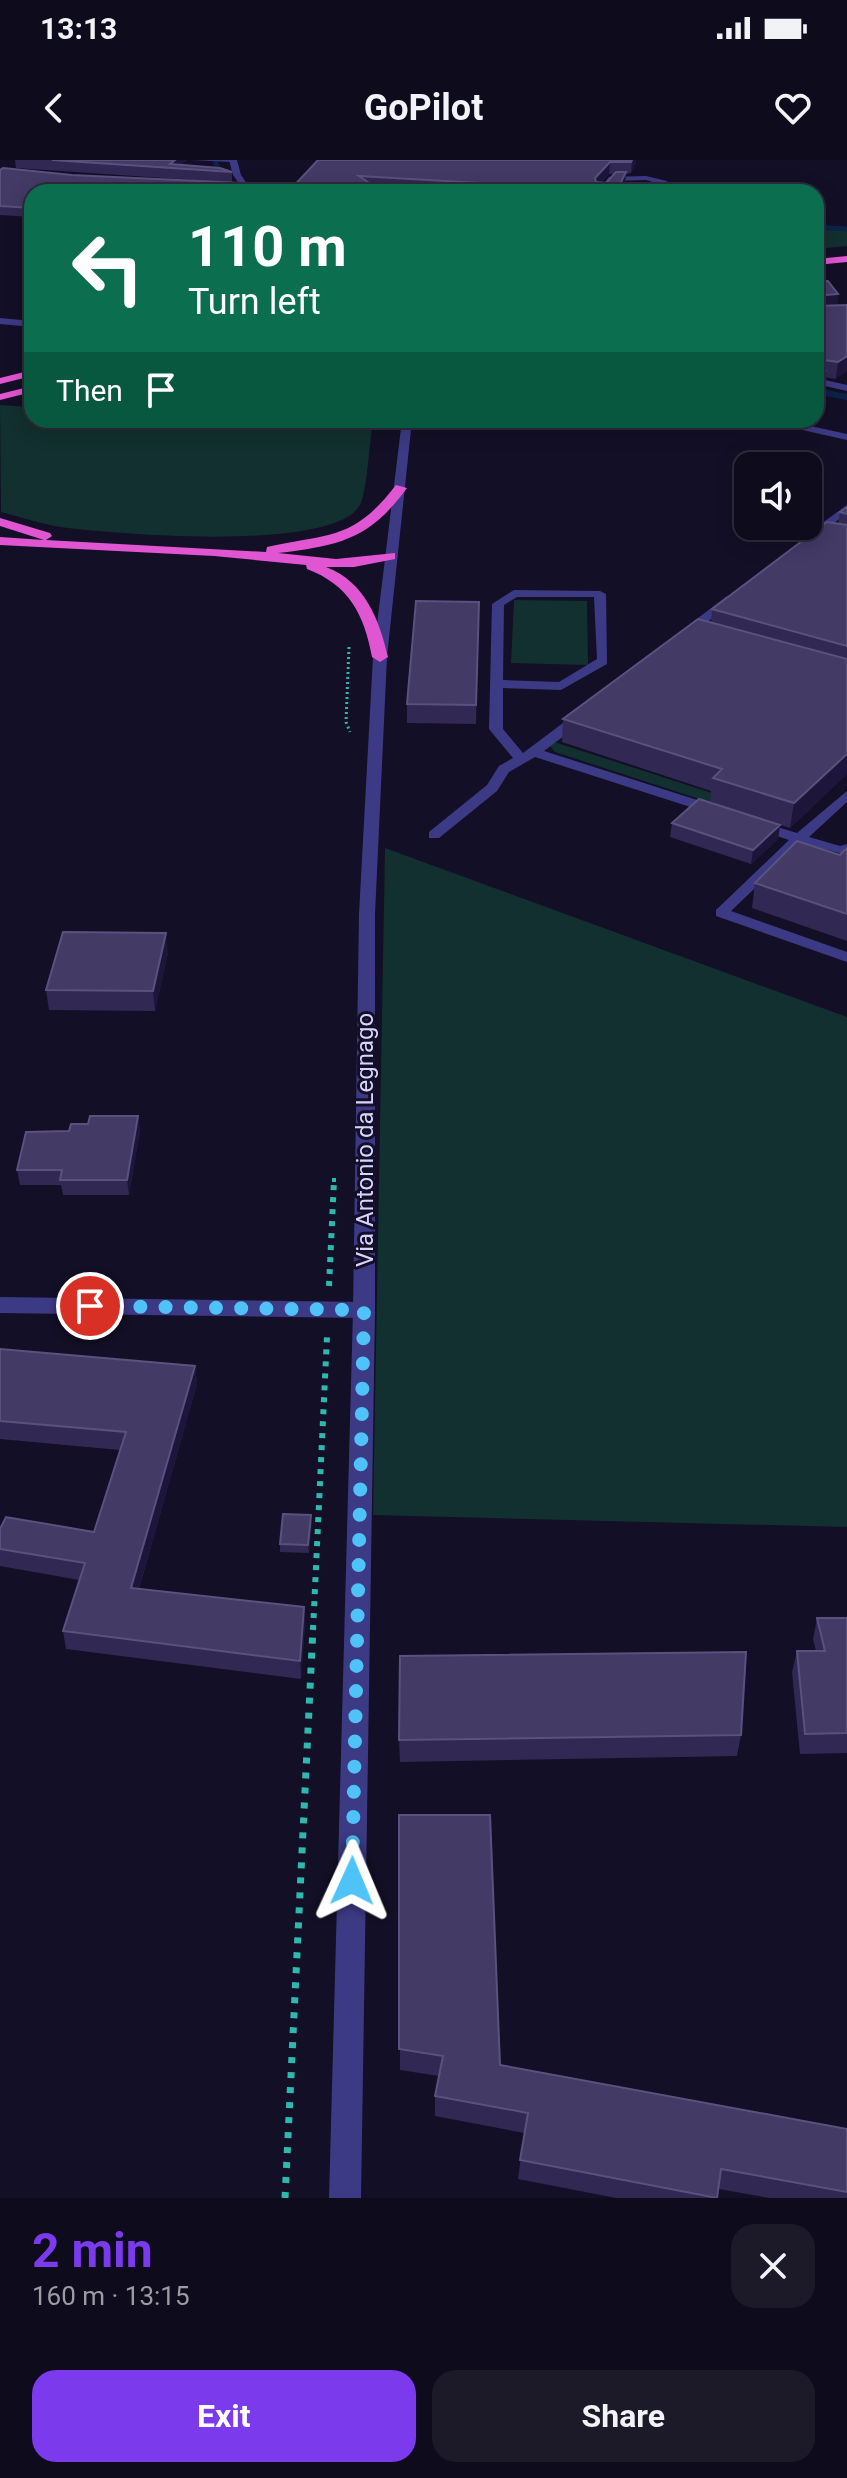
<!DOCTYPE html>
<meta charset="utf-8">
<style>
body{margin:0;font-family:Roboto,sans-serif;background:#1c1929;color:#f1f3f6;height:100vh;display:flex;flex-direction:column;font-size:30px;white-space:nowrap}
*{box-sizing:border-box;margin:0}
p{font-size:26px;color:#9b9ba3}
.icon{flex:none;width:44px;height:44px;fill:none;stroke:currentColor;stroke-width:2;stroke-linecap:round;stroke-linejoin:round}
.map{position:relative;height:2038px;overflow:hidden}
.details{display:flex;flex-direction:column;background:#0e0b1c;flex:1}
.details>*{flex:none}
.guide{position:absolute;left:24px;top:24px;width:800px;height:244px;border-radius:24px;box-shadow:0 4px 20px #0003,0 0 0 2px #2e2b3b;background:#0b6e4f;color:#fff;overflow:hidden}
.tools{position:absolute;left:734px;top:292px;display:grid;gap:16px}
.tools a{display:grid;place-items:center;width:88px;height:88px;border-radius:16px;background:#0e0b1c;box-shadow:0 4px 20px #0003,0 0 0 2px #2e2b3b;font-size:40px}
.pin{position:absolute;display:grid;place-items:center;width:68px;height:68px;color:#fff;margin:-34px;border:4px solid #fff;border-radius:50%;box-shadow:0 2px 8px #0007}
.me{position:absolute;width:88px;margin:-44px;rotate:1deg;stroke-linejoin:round;filter:drop-shadow(0 0 6px #0008)}
.turn{display:flex;align-items:center;gap:28px;height:168px;padding:0 32px;font-size:36px}
.turn .icon{width:104px;height:104px;stroke-width:2.5}
.turn b{display:block;font-size:56px;line-height:68px}
.then{display:flex;align-items:center;height:76px;padding:0 32px;background:#0003;gap:16px;font-size:30px}
.round{display:grid;place-items:center;flex:none;width:84px;height:84px;border-radius:24px;background:#1c1929}
.head{display:flex;align-items:center;justify-content:space-between;height:136px;padding:0 32px}
h1{font-size:48px;font-weight:700;line-height:60px;color:#7c3aed}
.button{display:flex;gap:16px;margin-top:auto;padding:16px 32px}
.button a{flex:1;height:92px;border-radius:24px;background:#7c3aed;color:#fff;font-size:32px;font-weight:700;line-height:92px;text-align:center}
.button a+a{background:#1c1929;color:#f1f3f6}
.status{display:flex;justify-content:space-between;align-items:center;height:56px;padding:0 40px;background:#0e0b1c;direction:ltr}
.status svg{height:22px;fill:currentColor}
header{display:flex;justify-content:space-between;align-items:center;height:104px;padding:0 32px;background:#0e0b1c;font-size:36px;font-weight:700}
.map>svg:first-child{display:block}
.green{fill:#12302f}
.lines{fill:none;stroke-linecap:round;stroke-linejoin:round}
.stream-far1{stroke:#0c2248;stroke-width:5}
.stream{stroke:#0c2248;stroke-width:6}
.path-far3{stroke:#2fb8b0;stroke-width:3;stroke-dasharray:2 3;stroke-linecap:butt}
.path-far2{stroke:#2fb8b0;stroke-width:4;stroke-dasharray:4 5;stroke-linecap:butt}
.path-far1{stroke:#2fb8b0;stroke-width:6;stroke-dasharray:5 7;stroke-linecap:butt}
.path{stroke:#2fb8b0;stroke-width:7;stroke-dasharray:6 9;stroke-linecap:butt}
.service{fill:#3d3a85;fill-rule:evenodd}
.minor{fill:#3d3a85;fill-rule:evenodd}
.tertiary{fill:#3d3a85;fill-rule:evenodd}
.trunk{fill:#e055d1;fill-rule:evenodd}
.wall{fill:#312854;fill-rule:evenodd}
.shaded-wall{fill:#1d163a}
.building{fill:#433a66;stroke:#5a527e;stroke-width:2}
.route{stroke:#4fc3f7;stroke-width:14;stroke-dasharray:0 25.2}
.labels{text-anchor:middle;stroke-width:6;stroke-linejoin:round;paint-order:stroke}
.street-label{font-size:24px;fill:#d9d4ff;stroke:#130f26}
</style>
<div class="status"><b>13:13</b><svg viewBox="0 0 49 12"><path d="M0 12V9h3v3zM5 12V6h3v6zM10 12V3h3v9zM15 12V0h3v12zM26 1h20v11H26zM47 4h2v5h-2z"/></svg></div>
<header><svg class="icon" aria-label="back" viewBox="0 0 24 24"><path d="M15 5l-7 7 7 7"/></svg>GoPilot<svg class="icon" aria-label="heart" viewBox="0 0 24 24"><path d="M12 20l-8-8c-3-5 5-10 8-4 3-6 11-1 8 4z"/></svg></header>
<div class="map">
<svg width="847" height="2038" viewBox="0 0 847 2038">
<rect width="100%" height="100%" fill="#130f26"/>
<path class="green" d="M816,68L847,70V86L816,89Z
M0,245L32,247V260H373C370,278 367,332 360,345C333,393 113,374 61,367C41,364 21,357 1,352Z
M514,440L587,441L588,505L511,503Z
M554,582L796,660L780,664L770,662L555,592L550,586Z
M385,688L847,857V1367L373,1355Z"/>
<g class="lines">
<path class="stream-far1" d="M215,0L222,23L236,32
M816,67L847,69"/>
<path class="stream" d="M816,231L847,237"/>
<path class="path-far3" d="M349,487L346,562L350,572"/>
<path class="path-far2" d="M334,1022V1016"/>
<path class="path-far1" d="M329,1126L334,1020
M313,1470L327,1176"/>
<path class="path" d="M285,2038L313,1468"/>
<path class="service" d="M191,0H235L232,2Z
M646,16L667,21L664,32H656L660,24L646,20L614,21L605,32H597L609,17Z
M277,25L280,29H243L247,27Z
M783,260L847,274V280L780,265L778,263Z
M847,345V353L815,378H807V374Z
M514,430L600,431L606,434L607,504L561,530L503,528V569L523,593L575,554H585V560L544,591L719,647V653H709L535,597L509,612L497,631L439,678H429V672L487,625L499,606L513,598L489,569L492,444ZM517,437H594L597,499L559,522L503,520L504,445Z
M727,436L737,438L689,477H681V471Z
M847,631V642L809,677L840,686L847,684V695L802,683L731,751L847,792V802L716,756V750L789,680L753,668V662L758,661L797,673Z"/>
<path class="minor" d="M0,158L32,161V167L0,164Z
M0,1137L364,1142L372,1145L375,1150L372,1155L364,1158L0,1153Z"/>
<path class="tertiary" d="M229,0H237L241,15L253,32H245L233,15Z
M816,218L847,225V231L816,224Z
M402,260H412L387,497L375,754V1150L361,2038H329L353,1150L359,754L373,497Z"/>
<path class="trunk" d="M847,96V102L816,105V99Z
M32,210V216L0,224V218Z
M32,226V232L0,240V234Z
M396,325L407,328C370,379 339,386 278,393L336,399L395,393V399L354,407H326C365,422 379,459 388,497L380,502L372,497C364,454 349,425 307,409L306,405L214,396L0,385V377L44,380L0,366V358L50,373L52,376L46,380L266,392L267,387C330,373 353,381 396,325Z"/>
</g>
<path class="wall" d="M15,0H187L181,5L232,12V23L247,26V32H32V57L0,55V10L72,15L222,22L16,8Z
M318,0H636L631,13L626,14L625,24L621,32H426L379,29ZM609,14H615L606,23H601Z
M816,122L838,134L837,145H847L836,219L824,217L823,229L816,233Z
M731,260H777L771,264L763,262L756,266Z
M847,347V614L790,668L710,642L711,631L562,582L563,559L711,463L712,449L838,364L840,352Z
M479,442L476,564L407,563V544Z
M672,663L780,665L778,679L751,704L670,677Z
M847,688V781L752,748L755,723L840,695Z
M168,793L155,851L49,850L46,830Z
M138,956L140,971L129,1035H63L61,1025H20L17,1010L69,971L88,964Z
M0,1189L195,1206L197,1224L139,1429L304,1447L305,1465L301,1519L66,1489L63,1471L79,1420L0,1406V1369L94,1372L120,1290L0,1279Z
M312,1363L309,1393L280,1392V1384Z
M817,1458H847V1593L800,1594L792,1512L797,1491H816L813,1479Z
M741,1575L737,1596L400,1602L399,1580Z
M399,1655L500,1905L847,1969V2038H769L719,2029L718,2038H616L518,2019L524,1973L435,1956V1936L439,1916L400,1910Z"/>
<path class="shaded-wall" d="M175,0H187L177,9L170,4Z
M632,0H636V3L631,13Z
M610,2L609,14L595,30V18Z
M626,12L625,24L621,32H619V26Z
M838,134L836,150L816,152V136Z
M847,196V211L836,219L838,202Z
M825,211L823,229L816,233V217Z
M757,260H763V262L756,266Z
M847,594V614L790,668L794,643Z
M780,665L778,679L751,704L753,690Z
M166,773L168,793L155,851L153,831Z
M138,956L140,971L129,1035L127,1020Z
M195,1206L197,1224L134,1446L131,1428Z
M311,1355L312,1363L309,1393L308,1385Z
M304,1447L305,1465L301,1519L300,1501Z"/>
<path class="building" d="M52,0H175L170,4L220,8L232,12Z
M318,0H632L631,2H610L595,18L596,22L606,23L616,12H626L619,26L608,25L605,32H544L547,27L359,16L382,32H288Z
M3,8L72,15L241,23L247,26L241,32H32V48L0,46V10Z
M828,121L838,134L816,136V122Z
M816,145V146L847,145V196L838,202L816,199V206V172L821,173L816,167Z
M816,209L825,211L816,217Z
M847,347V354L840,352Z
M827,362L847,365V486L712,449Z
M416,441L479,442L476,545L407,544Z
M698,459L847,499V594L794,643L713,618L722,609L563,559Z
M699,639L780,665L753,690L672,663Z
M797,681L840,695L847,688V754L755,723Z
M63,772L166,773L153,831L46,830Z
M90,956H138L127,1020H60L62,1010H17L26,972L69,971L71,964H88Z
M0,1189L195,1206L131,1428L304,1447L300,1501L63,1471L85,1403L0,1389V1369L6,1357L94,1372L126,1272L0,1261Z
M283,1354L311,1355L308,1385L280,1384Z
M817,1458H847V1573L805,1574L797,1491H825Z
M746,1492L741,1575L399,1580L400,1496Z
M399,1655H490L500,1905L847,1969V2032L721,2009L717,2038L520,2000L528,1953L435,1936L443,1896L399,1889Z"/>
<g class="lines">
<path class="route" d="M90,1146L364,1150L352,1721"/>
</g>
<g class="labels">
<g class="street-label">
<text transform="translate(365 980) rotate(-90)" y="8">Via Antonio da Legnago</text>
</g>
</g>
</svg>
<div class="tools">
<a><svg class="icon" aria-label="sound" viewBox="0 0 24 24"><path d="M4 9h4l5-4v14l-5-4H4zM17 9q2 3 0 6"/></svg></a>
</div>
<div class="pin" style="left:90px;top:1146px;background:#d93025"><svg class="icon" aria-label="arrive" viewBox="0 0 24 24"><path d="M6 21V4h12l-3 4 3 4H6"/></svg></div>
<svg class="me" style="left:352px;top:1721px" viewBox="-20 -20 40 40"><path d="M0-17L14 15 0 8-14 15z" fill="#4fc3f7" stroke="#fff" stroke-width="4"/></svg>
<div class="guide">
<div class="turn"><svg class="icon" aria-label="left" viewBox="0 0 24 24"><path d="M17 20v-9H6M10 6l-5 5 5 5"/></svg><div><b>110 m</b>Turn left</div></div>
<div class="then">Then<svg class="icon" aria-label="arrive" viewBox="0 0 24 24"><path d="M6 21V4h12l-3 4 3 4H6"/></svg></div>
</div>
</div>
<section class="details">
<div class="head"><div><h1>2 min</h1><p>160 m · 13:15</p></div><a class="round"><svg class="icon" aria-label="close" viewBox="0 0 24 24"><path d="M6 6l12 12M18 6L6 18"/></svg></a></div>
<div class="button"><a>Exit</a><a>Share</a></div>
</section>
